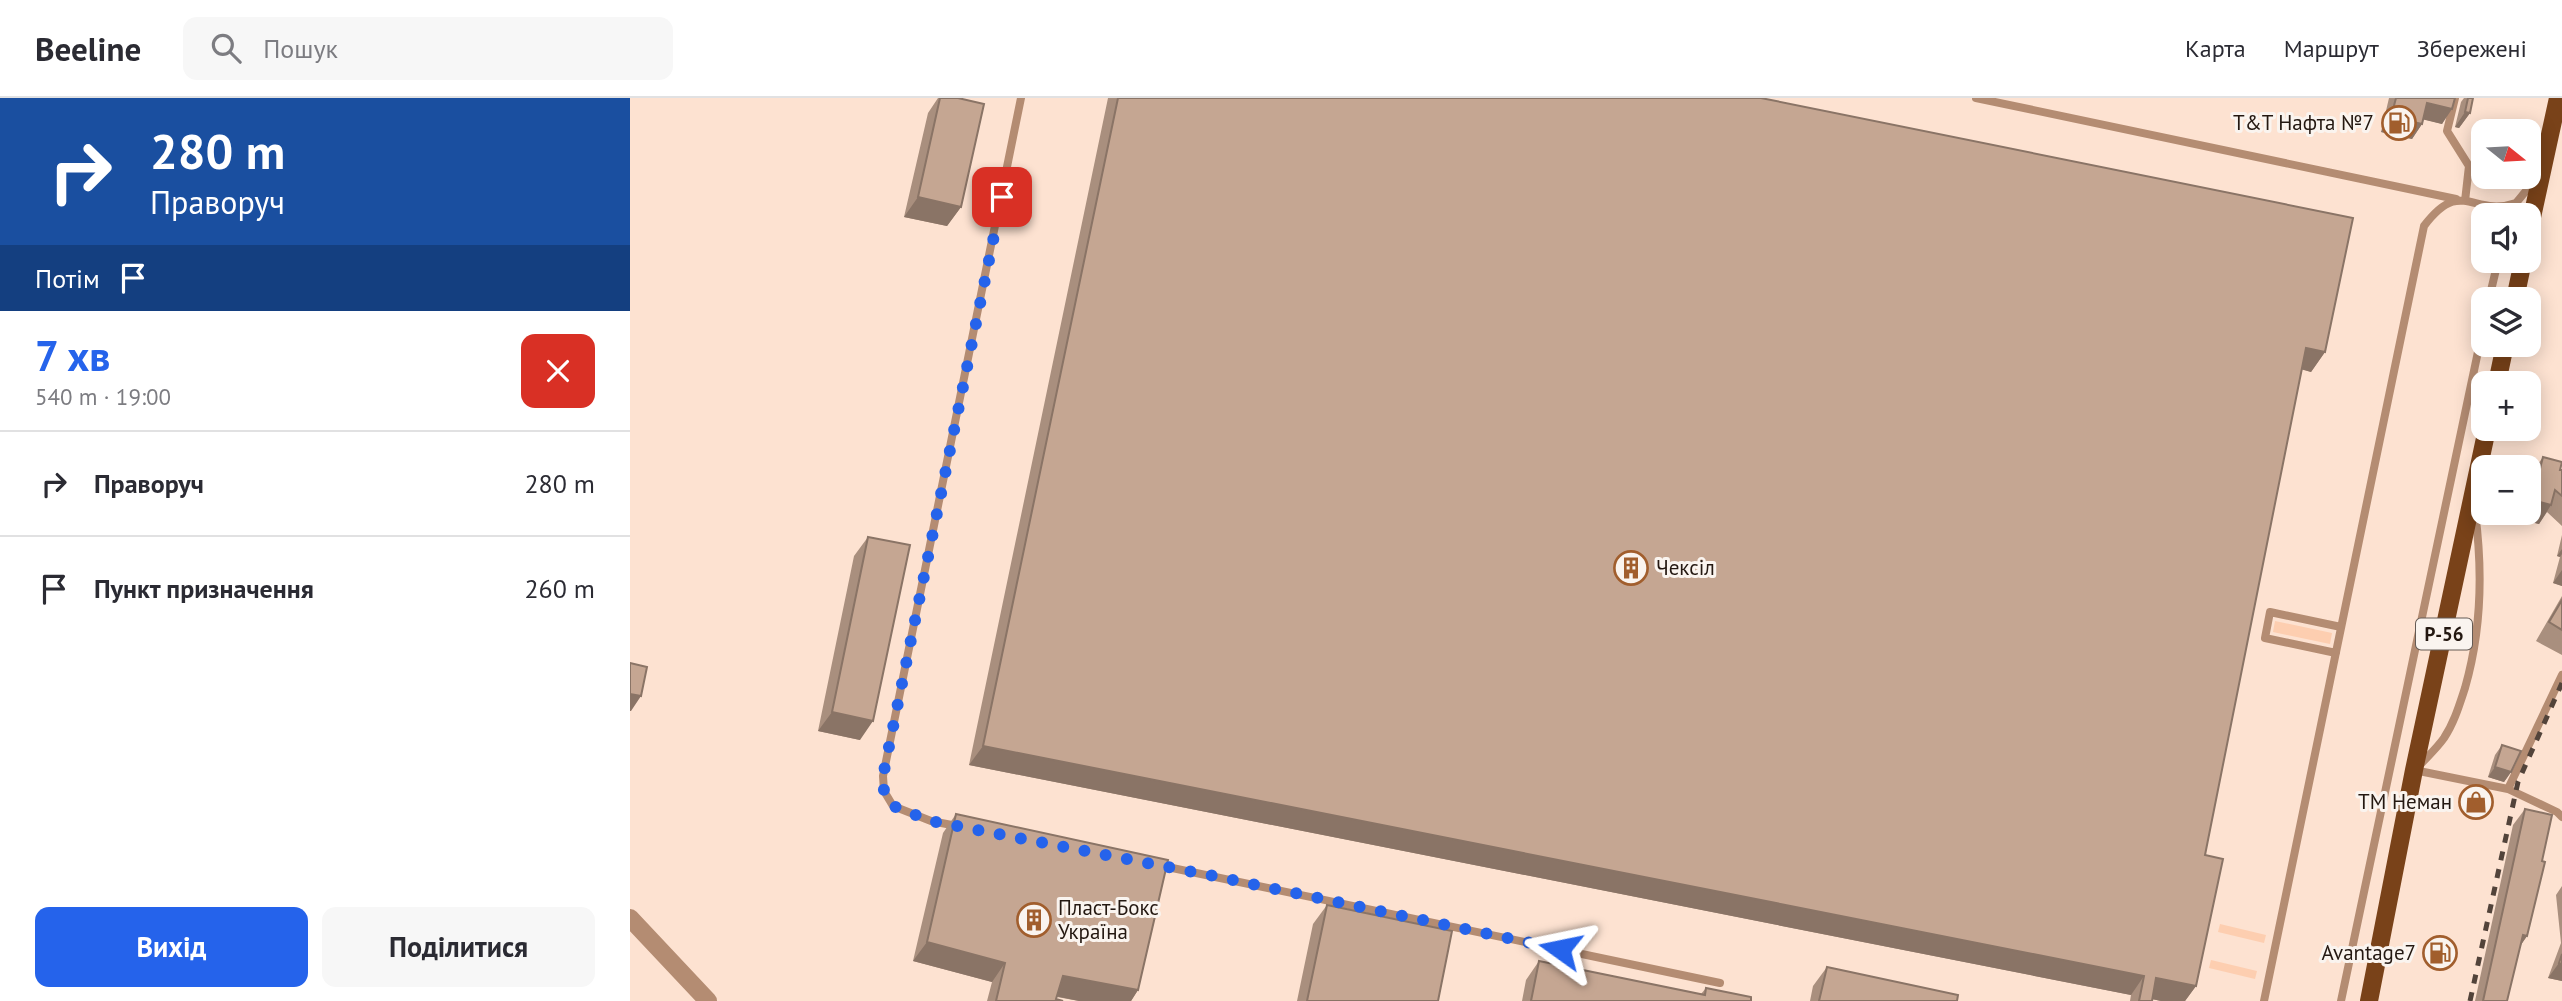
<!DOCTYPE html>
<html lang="uk">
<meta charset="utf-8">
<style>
body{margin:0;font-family:"PT Sans",sans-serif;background:#f7f7f7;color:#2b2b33;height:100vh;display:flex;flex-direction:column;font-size:26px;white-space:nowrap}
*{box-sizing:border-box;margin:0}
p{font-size:23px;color:#7c7c81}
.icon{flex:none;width:38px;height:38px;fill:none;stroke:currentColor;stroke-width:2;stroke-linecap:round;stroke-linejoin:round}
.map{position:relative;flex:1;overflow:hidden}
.side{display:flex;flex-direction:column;background:#fff;width:630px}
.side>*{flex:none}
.hud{background:#1a4fa0;color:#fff;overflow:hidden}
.needle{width:46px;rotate:108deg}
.tools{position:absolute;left:1841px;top:21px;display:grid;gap:14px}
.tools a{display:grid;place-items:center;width:70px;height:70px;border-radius:14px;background:#fff;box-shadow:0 4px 18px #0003;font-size:35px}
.pin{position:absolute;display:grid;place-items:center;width:60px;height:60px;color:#fff;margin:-30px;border-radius:14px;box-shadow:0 4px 10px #0006}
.me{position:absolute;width:77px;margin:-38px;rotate:282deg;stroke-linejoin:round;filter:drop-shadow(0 0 5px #0008)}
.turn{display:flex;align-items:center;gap:24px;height:147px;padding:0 35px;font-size:32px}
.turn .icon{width:91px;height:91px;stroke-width:2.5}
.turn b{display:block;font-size:49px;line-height:60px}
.then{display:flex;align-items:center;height:66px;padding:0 35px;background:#0003;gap:14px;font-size:26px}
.round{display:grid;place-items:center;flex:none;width:74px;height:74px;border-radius:14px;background:#f7f7f7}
.head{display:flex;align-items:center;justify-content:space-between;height:119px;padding:0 35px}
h1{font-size:42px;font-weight:700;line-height:52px;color:#2563eb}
.action{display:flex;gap:14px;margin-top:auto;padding:14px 35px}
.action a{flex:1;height:80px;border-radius:14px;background:#2563eb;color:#fff;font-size:28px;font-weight:700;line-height:80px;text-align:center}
.action a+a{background:#f7f7f7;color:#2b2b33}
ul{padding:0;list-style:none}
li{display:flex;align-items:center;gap:21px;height:105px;padding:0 35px;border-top:2px solid #e1e1e2}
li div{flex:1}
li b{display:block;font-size:26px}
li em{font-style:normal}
header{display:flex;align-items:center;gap:42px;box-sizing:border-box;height:98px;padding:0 35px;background:#fff;border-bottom:2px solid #e1e1e2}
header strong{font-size:33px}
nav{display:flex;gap:38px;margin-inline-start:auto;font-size:24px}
.search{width:490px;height:63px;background:#f7f7f7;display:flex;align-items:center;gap:18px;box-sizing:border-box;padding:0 24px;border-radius:14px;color:#7c7c81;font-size:26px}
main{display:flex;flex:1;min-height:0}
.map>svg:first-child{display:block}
.green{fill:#fdceb0}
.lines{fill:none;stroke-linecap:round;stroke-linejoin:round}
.service{stroke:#b48c72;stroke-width:8}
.tertiary{stroke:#b48c72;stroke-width:18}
.primary{stroke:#794219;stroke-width:18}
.rail{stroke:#52433a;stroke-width:5;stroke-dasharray:9 9;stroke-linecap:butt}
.wall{fill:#a98f7e}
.shaded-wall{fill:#8a7466}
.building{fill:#c5a692;stroke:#8a7466;stroke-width:2}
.route{stroke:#2563eb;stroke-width:12;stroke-dasharray:0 21.6}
.labels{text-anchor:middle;stroke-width:6;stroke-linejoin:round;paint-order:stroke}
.shield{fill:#faf4ef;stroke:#645a54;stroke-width:2}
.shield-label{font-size:19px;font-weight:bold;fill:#241811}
.poi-label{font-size:21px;fill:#241811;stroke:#faf4ef;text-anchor:end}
</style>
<header>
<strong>Beeline</strong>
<div class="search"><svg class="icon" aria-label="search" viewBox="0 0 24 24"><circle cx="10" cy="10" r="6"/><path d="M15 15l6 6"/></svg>Пошук</div>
<nav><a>Карта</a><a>Маршрут</a><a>Збережені</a></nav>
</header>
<main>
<section class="side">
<div class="hud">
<div class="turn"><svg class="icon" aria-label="right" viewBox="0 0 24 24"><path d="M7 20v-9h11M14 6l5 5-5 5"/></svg><div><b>280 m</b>Праворуч</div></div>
<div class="then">Потім<svg class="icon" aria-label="arrive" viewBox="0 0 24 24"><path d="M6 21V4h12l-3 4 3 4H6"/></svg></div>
</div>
<div class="head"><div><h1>7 хв</h1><p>540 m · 19:00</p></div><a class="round" style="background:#d93025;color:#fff"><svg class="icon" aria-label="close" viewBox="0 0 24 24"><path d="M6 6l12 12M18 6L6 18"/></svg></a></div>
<ul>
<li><svg class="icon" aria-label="right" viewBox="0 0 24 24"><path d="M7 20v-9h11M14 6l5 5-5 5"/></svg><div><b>Праворуч</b></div><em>280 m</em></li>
<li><svg class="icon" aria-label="arrive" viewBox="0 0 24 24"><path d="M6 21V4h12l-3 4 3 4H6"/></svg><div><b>Пункт призначення</b></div><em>260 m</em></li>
</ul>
<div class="action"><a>Вихід</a><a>Поділитися</a></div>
</section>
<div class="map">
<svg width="1932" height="903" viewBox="0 0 1932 903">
<rect width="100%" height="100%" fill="#fde2d1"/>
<path class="green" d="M1645,523L1702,535L1700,546L1643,534Z
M1590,826L1636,837L1634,845L1588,834Z
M1581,862L1627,873L1625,881L1579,870Z"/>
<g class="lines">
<path class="service" d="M1346,0L1826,101
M1825,0L1817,33L1839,68L1835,103
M1880,117L1886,105L1905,82
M1859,201L1868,163
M1706,555L1635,540L1640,514L1711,529
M1789,668C1797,659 1807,650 1814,640C1824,625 1829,608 1835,590C1852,531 1853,474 1845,414
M1784,672L1878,691L1927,714L1932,719
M1878,691L1932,577
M327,728L301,723L263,708L254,693L253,678L391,0
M528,767L1090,885
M1634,903L1794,128C1832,78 1842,120 1886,105
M1711,903L1853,230"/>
<path class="tertiary" d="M0,820L78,903"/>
<path class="primary" d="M1899,133L1928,0
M1885,201L1893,163
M1867,285L1875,247
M1739,903L1784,672L1857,331"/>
<path class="rail" d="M1840,903L1888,684L1932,585"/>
</g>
<path class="wall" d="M308,0H328L331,109L317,128L274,119L298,15Z
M478,0H1131L1695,254L1681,274L1672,271L1575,757L1566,888L1555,903H1531L1522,901V903H1500L1501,897L339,667Z
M1759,0H1825L1812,26L1793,21L1792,26L1782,41L1751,34Z
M1834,0H1843L1840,15L1829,30L1825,29L1831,4Z
M1913,359L1932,372V428L1917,414L1909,426L1889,421L1891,415H1899V384L1900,377Z
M1932,437V488L1923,485L1930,459L1927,458Z
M238,439L230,642L188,633L224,458Z
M1932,498V557L1906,543Z
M1872,647L1881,674L1874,684L1858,679L1865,657Z
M1895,711L1912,763L1897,838L1890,848L1877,903H1845L1883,727Z
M326,716L508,892L501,903H449L427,899L426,901L433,903H357L362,884L283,863L313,735Z
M1932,788V883L1918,880L1931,845L1926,797Z
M697,807L808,903H667L683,826Z
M909,863L1071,896L1076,890L1121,903H892L896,882Z
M1197,869L1327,903H1180L1183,888Z"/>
<path class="shaded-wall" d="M1797,5L1822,11L1812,26L1787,20Z
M1835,14L1840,15L1829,30L1825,29Z
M1761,19L1792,26L1782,41L1751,34Z
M288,99L331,109L317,128L274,119Z
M1676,250L1695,254L1681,274L1663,269Z
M1902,402L1921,407L1909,426L1889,421L1893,415H1899V407Z
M1932,451V456L1930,459L1927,458Z
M1932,472V488L1923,485Z
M0,596L11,598L1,613H0Z
M202,614L243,623L230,642L188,633Z
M353,648L1514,878L1501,897L339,667Z
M1865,669L1881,674L1874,684L1858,679Z
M1893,837L1897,838L1886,854Z
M297,844L375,865L362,884L283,863Z
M1929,865L1932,866V883L1918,880Z
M433,878L508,892L501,903H449L420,897Z
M1526,880L1566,888L1555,903H1531L1513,899Z"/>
<path class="building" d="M310,0H328L354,6L331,109L288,99Z
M488,0H1131L1723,120L1695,254L1676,250L1575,757L1593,761L1566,888L1526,880L1522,903H1509L1514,878L353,648Z
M1766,0H1825L1822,11L1797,5L1792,26L1761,19Z
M1838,0H1843L1840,15L1835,14Z
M1913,359L1932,364L1930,372H1932V398L1925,392L1921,407L1902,402Z
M238,439L280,447L243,623L202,614Z
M1932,502V532L1919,524Z
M0,565L17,569L11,598L0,596Z
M1872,647L1891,653L1881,674L1865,669Z
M1895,711L1922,717L1912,763L1915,764L1897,838L1893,837L1877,903H1853Z
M326,716L538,762L508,892L433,878L426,901L433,903H366L375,865L297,844Z
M697,807L822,833L808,903H677Z
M1932,856V866L1929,865Z
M909,863L1075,897L1076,890L1121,899V903H901Z
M1197,869L1328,897L1327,903H1189Z"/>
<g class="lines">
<path class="route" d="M372,99L253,678L254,693L263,708L301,723L584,778L930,851"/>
</g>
<defs>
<g id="fuel-ring" transform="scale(1.75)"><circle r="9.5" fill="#faf4ef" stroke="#a15e2d" stroke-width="1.5"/><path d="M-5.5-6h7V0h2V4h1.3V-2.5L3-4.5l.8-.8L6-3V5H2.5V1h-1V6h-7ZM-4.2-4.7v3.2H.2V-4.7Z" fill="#a15e2d"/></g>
<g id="building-ring" transform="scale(1.75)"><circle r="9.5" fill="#faf4ef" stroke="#a15e2d" stroke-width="1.5"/><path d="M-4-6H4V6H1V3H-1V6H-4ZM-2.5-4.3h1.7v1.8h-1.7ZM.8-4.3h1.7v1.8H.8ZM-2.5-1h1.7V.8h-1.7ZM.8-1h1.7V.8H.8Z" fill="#a15e2d"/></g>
<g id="shop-ring" transform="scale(1.75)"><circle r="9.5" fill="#faf4ef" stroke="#a15e2d" stroke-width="1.5"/><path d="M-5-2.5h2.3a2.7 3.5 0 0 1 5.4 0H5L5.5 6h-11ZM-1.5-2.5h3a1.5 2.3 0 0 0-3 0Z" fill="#a15e2d"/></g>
</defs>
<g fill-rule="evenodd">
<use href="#fuel-ring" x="1769" y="25"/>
<use href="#building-ring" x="1001" y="470"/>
<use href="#shop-ring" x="1846" y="704"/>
<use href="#building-ring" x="404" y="822"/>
<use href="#fuel-ring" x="1810" y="855"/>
</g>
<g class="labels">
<rect class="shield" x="1786" y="520.5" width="56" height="31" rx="5"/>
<g class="shield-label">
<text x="1814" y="543">Р-56</text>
</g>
<g class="poi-label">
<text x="1744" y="32">Т&amp;Т Нафта №7</text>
<text x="1026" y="477" text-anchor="start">Чексіл</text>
<text x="1822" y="711">ТМ Неман</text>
<text x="428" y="817" text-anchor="start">Пласт-Бокс<tspan x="428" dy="24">Україна</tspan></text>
<text x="1786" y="862">Avantage7</text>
</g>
</g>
</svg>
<div class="tools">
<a><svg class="needle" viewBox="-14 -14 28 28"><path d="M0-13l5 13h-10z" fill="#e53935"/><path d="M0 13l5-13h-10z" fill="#7c7c81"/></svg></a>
<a><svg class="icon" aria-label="sound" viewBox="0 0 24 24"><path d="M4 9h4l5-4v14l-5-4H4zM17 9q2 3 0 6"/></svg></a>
<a><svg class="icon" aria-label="layers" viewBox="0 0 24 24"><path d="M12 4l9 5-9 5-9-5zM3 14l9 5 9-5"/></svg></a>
<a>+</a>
<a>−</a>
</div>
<div class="pin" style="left:372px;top:99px;background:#d93025"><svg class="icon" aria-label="arrive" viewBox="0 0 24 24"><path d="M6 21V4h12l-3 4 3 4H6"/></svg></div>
<svg class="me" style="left:930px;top:851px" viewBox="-20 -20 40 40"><path d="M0-17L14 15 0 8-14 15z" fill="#2563eb" stroke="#fff" stroke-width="4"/></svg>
</div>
</main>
